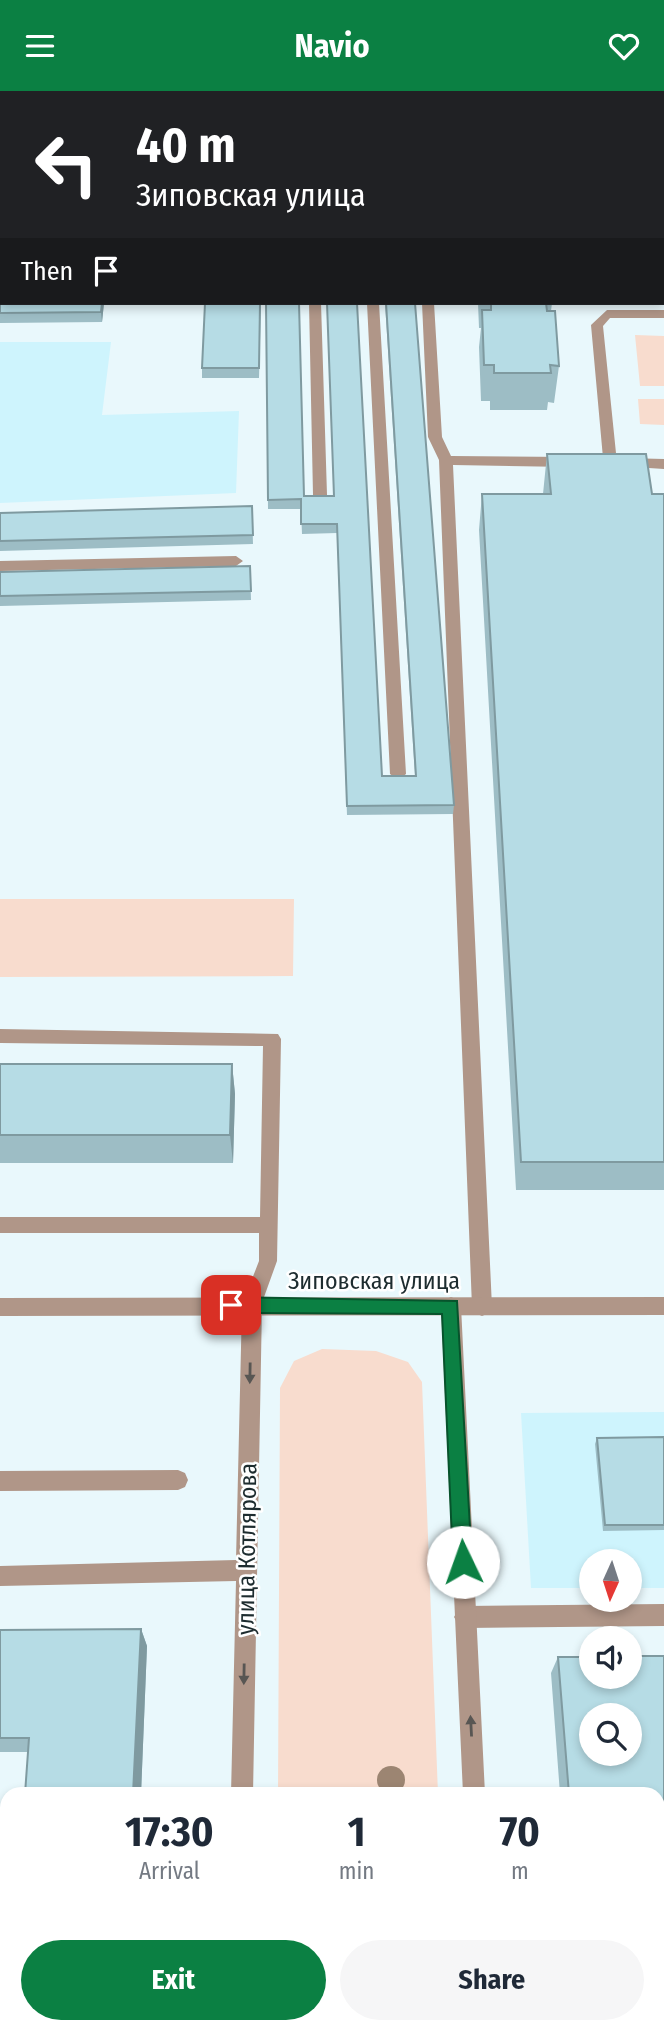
<!DOCTYPE html>
<meta charset="utf-8">
<style>
body{margin:0;font-family:"Fira Sans Condensed",sans-serif;background:#f6f6f7;color:#1f2937;height:100vh;display:flex;flex-direction:column;font-size:26px;white-space:nowrap}
*{box-sizing:border-box;margin:0}
p{font-size:23px;color:#747a83}
.icon{flex:none;width:38px;height:38px;fill:none;stroke:currentColor;stroke-width:2;stroke-linecap:round;stroke-linejoin:round}
.map{position:relative;flex:1;overflow:hidden}
.sheet{position:absolute;left:0px;top:1696px;width:665px;height:247px;display:flex;flex-direction:column;background:#fff;border-radius:21px 21px 0 0;box-shadow:0 4px 10px #0003}
.sheet>*{flex:none}
.banner{position:absolute;left:0px;top:0px;width:665px;height:214px;box-shadow:0 4px 10px #0003;background:#202124;color:#fff;overflow:hidden}
.needle{width:46px;rotate:183deg}
.buttons{position:absolute;left:579px;top:1458px;display:grid;gap:14px}
.buttons a{display:grid;place-items:center;width:63px;height:63px;border-radius:50%;background:#fff;box-shadow:0 4px 10px #0003;font-size:35px}
.pin{position:absolute;display:grid;place-items:center;width:60px;height:60px;color:#fff;margin:-30px;border-radius:14px;box-shadow:0 4px 10px #0006}
.me{position:absolute;width:77px;margin:-38px;rotate:357deg;stroke-linejoin:round;filter:drop-shadow(0 0 5px #0008)}
.turn{display:flex;align-items:center;gap:24px;height:147px;padding:0 21px;font-size:32px}
.turn .icon{width:91px;height:91px;stroke-width:2.5}
.turn b{display:block;font-size:49px;line-height:60px}
.then{display:flex;align-items:center;height:66px;padding:0 21px;background:#0003;gap:14px;font-size:26px}
.eta{display:flex;justify-content:space-evenly;align-items:center;height:119px;text-align:center}
.eta b{font-size:42px;font-weight:700;line-height:49px}
.button{display:flex;gap:14px;margin-top:auto;padding:14px 21px}
.button a{flex:1;height:80px;border-radius:42px;background:#0b8043;color:#fff;font-size:28px;font-weight:700;line-height:80px;text-align:center}
.button a+a{background:#f6f6f7;color:#1f2937}
header{display:flex;justify-content:space-between;align-items:center;height:91px;padding:0 21px;background:#0b8043;color:#fff;font-size:32px;font-weight:700}
.map>svg:first-child{display:block}
.built{fill:#cef4fd}
.green{fill:#f8dcce}
.lines{fill:none;stroke-linecap:round;stroke-linejoin:round}
.service{fill:#b09688;fill-rule:evenodd}
.minor{fill:#b09688;fill-rule:evenodd}
.tertiary{fill:#b09688;fill-rule:evenodd}
.tree{fill:#9c8572}
.wall{fill:#9dbdc5;fill-rule:evenodd}
.shaded-wall{fill:#7f9aa0}
.building{fill:#b6dce5;stroke:#7f9aa0;stroke-width:2;fill-rule:evenodd}
.oneway{fill:#585653}
.route{fill:#0b8043;stroke:#07532c;stroke-width:2}
.labels{text-anchor:middle;stroke-width:5;stroke-linejoin:round;paint-order:stroke}
.street-label{font-size:24px;fill:#1d2c2f;stroke:#fff}
</style>
<header><svg class="icon" aria-label="menu" viewBox="0 0 24 24"><path d="M4 6h16M4 12h16M4 18h16"/></svg>Navio<svg class="icon" aria-label="heart" viewBox="0 0 24 24"><path d="M12 20l-8-8c-3-5 5-10 8-4 3-6 11-1 8 4z"/></svg></header>
<div class="map">
<svg width="664" height="1941" viewBox="0 0 664 1941">
<rect width="100%" height="100%" fill="#e9f8fc"/>
<path class="built" d="M0,251H111L102,324L239,320L236,402L0,412Z
M664,1321V1497H630V1470H592L591,1497H531L521,1322Z"/>
<path class="green" d="M420,0H664V105L663,2Z
M635,244L664,245V295H640Z
M638,308H664V334L640,333Z
M0,808H294L293,885L0,886Z
M322,1258L376,1260L408,1271L422,1291L438,1703H278L280,1297L294,1270Z
M276,1936H447V1941H276Z"/>
<g class="lines">
<path class="service" d="M90,0H102V2H90Z
M303,0H315V2H303Z
M355,0H367V2H355Z
M0,184H2V192H0Z
M309,212H321L327,404L320,409L313,404Z
M367,212H379L406,683L398,689L390,683Z
M422,212H434L442,346L451,365L569,366L576,371L569,376L453,374L492,1216L489,1222L482,1225L475,1222L472,1216L439,369L428,346Z
M607,219H664V227H610L603,235L617,372C612,379 595,379 590,372L592,369L603,367L591,234Z
M624,367L664,368V378L619,375L617,372Z
M236,465L243,470L236,475L0,480V470Z
M0,938L278,943L281,948L277,1170L259,1220L252,1223L245,1220L242,1214L259,1170V1142H0V1126H260L263,955L0,952Z
M178,1379L185,1382L188,1389L185,1396L178,1399L0,1400V1380Z
M664,1513V1535L465,1537L458,1533L454,1526L458,1519L465,1515Z
M0,1914L7,1916V1936H15L7,1940L0,1938Z
M55,1936H140L142,1941H57Z"/>
<path class="minor" d="M252,1205L259,1208L262,1214L253,1703H231L236,1490L0,1495V1475L236,1469L242,1214L245,1208Z
M451,1206L458,1209L461,1215L485,1703H463L441,1215L444,1209Z
M225,1936H249V1941H225Z
M473,1936H497L498,1941H474Z"/>
<path class="tertiary" d="M664,1206V1224L0,1225V1207Z"/>
</g>
<circle class="tree" cx="391" cy="1689" r="14"/>
<path class="wall" d="M0,3H2V34H0Z
M0,52H2V105H0Z
M0,114H2V160H0Z
M663,121H664V195L663,192Z
M0,191L104,212L102,231L0,232Z
M261,212L259,287H202V277Z
M266,212L304,405H334L382,685H415L385,212H415L454,714L453,723L347,724L337,442L302,443L301,418H268Z
M478,212H552L551,220L559,275L554,312L548,311L547,319H490V310H481L479,256L481,237H479Z
M547,363L652,403H664V1099H516L479,439L482,403H543Z
M252,415L253,453L0,460V422Z
M250,475L251,509L0,515V481Z
M0,973H232L235,1003L233,1072H0Z
M664,1346V1439L603,1440L595,1353L597,1347Z
M141,1538L147,1555L141,1703H25L28,1661H0V1539Z
M630,1565H664V1941H578V1936H658V1703H560L551,1582L558,1566H592V1586H630ZM592,1624H630V1662H592Z"/>
<path class="shaded-wall" d="M102,212H104L102,231L101,221Z
M232,973L235,1003L233,1072L230,1044Z
M141,1538L147,1555L141,1703H133Z"/>
<path class="building" d="M265,0H294V2H265Z
M319,0H345V2H319Z
M372,0H398V2H372Z
M0,3H2V24H0Z
M0,52H2V95H0Z
M0,114H2V151H0Z
M663,121H664V153H663Z
M0,191H2V212H102L101,221L0,222Z
M205,212H260L259,277H202Z
M266,212H299L304,405H334L327,212H357L382,685H416L386,212H415L454,714L347,715L337,433H301V408L268,409Z
M491,212H546L547,220H555L559,275L550,274L551,282H494V274H484L482,219H491Z
M547,363H646L652,403H664V1071H521L482,403H551Z
M252,415L253,444L0,450V422Z
M250,475L251,500L0,505V481Z
M0,973H232L230,1044H0Z
M664,1346V1434H605L597,1347Z
M141,1538L133,1703H25L29,1647H0V1539Z
M630,1565H664V1941H588L587,1936H658V1703H569L558,1566H592V1586H630ZM592,1624H630V1662H592Z"/>
<defs><path id="oneway-solid" d="M-6-.8H1V-3.2L6.5 0L1 3.2V.8H-6Z" transform="scale(1.75)"/></defs>
<g class="oneway">
<use href="#oneway-solid" transform="translate(250 1282) rotate(91)"/>
<use href="#oneway-solid" transform="translate(244 1583) rotate(91)"/>
<use href="#oneway-solid" transform="translate(471 1635) rotate(-93)"/>
</g>
<path class="route" d="M231,1206L457,1210L472,1471L470,1477L463,1480L456,1477L453,1471L442,1223L231,1222L222,1214Z"/>
<g class="labels">
<g class="street-label">
<text x="374" y="1198">Зиповская улица</text>
<text transform="translate(247 1458) rotate(-89)" y="8">улица Котлярова</text>
</g>
</g>
</svg>
<div class="buttons">
<a><svg class="needle" viewBox="-14 -14 28 28"><path d="M0-13l5 13h-10z" fill="#e53935"/><path d="M0 13l5-13h-10z" fill="#747a83"/></svg></a>
<a><svg class="icon" aria-label="sound" viewBox="0 0 24 24"><path d="M4 9h4l5-4v14l-5-4H4zM17 9q2 3 0 6"/></svg></a>
<a><svg class="icon" aria-label="search" viewBox="0 0 24 24"><circle cx="10" cy="10" r="6"/><path d="M15 15l6 6"/></svg></a>
</div>
<div class="pin" style="left:231px;top:1214px;background:#d93025"><svg class="icon" aria-label="arrive" viewBox="0 0 24 24"><path d="M6 21V4h12l-3 4 3 4H6"/></svg></div>
<svg class="me" style="left:463px;top:1471px" viewBox="-20 -20 40 40"><circle r="19" fill="#fff"/><path d="M0-13L10 11 0 6-10 11z" fill="#0b8043"/></svg>
<div class="banner">
<div class="turn"><svg class="icon" aria-label="left" viewBox="0 0 24 24"><path d="M17 20v-9H6M10 6l-5 5 5 5"/></svg><div><b>40 m</b>Зиповская улица</div></div>
<div class="then">Then<svg class="icon" aria-label="arrive" viewBox="0 0 24 24"><path d="M6 21V4h12l-3 4 3 4H6"/></svg></div>
</div>
<section class="sheet">
<div class="eta">
<div><b>17:30</b><p>Arrival</p></div>
<div><b>1</b><p>min</p></div>
<div><b>70</b><p>m</p></div>
</div>
<div class="button"><a>Exit</a><a>Share</a></div>
</section>
</div>
